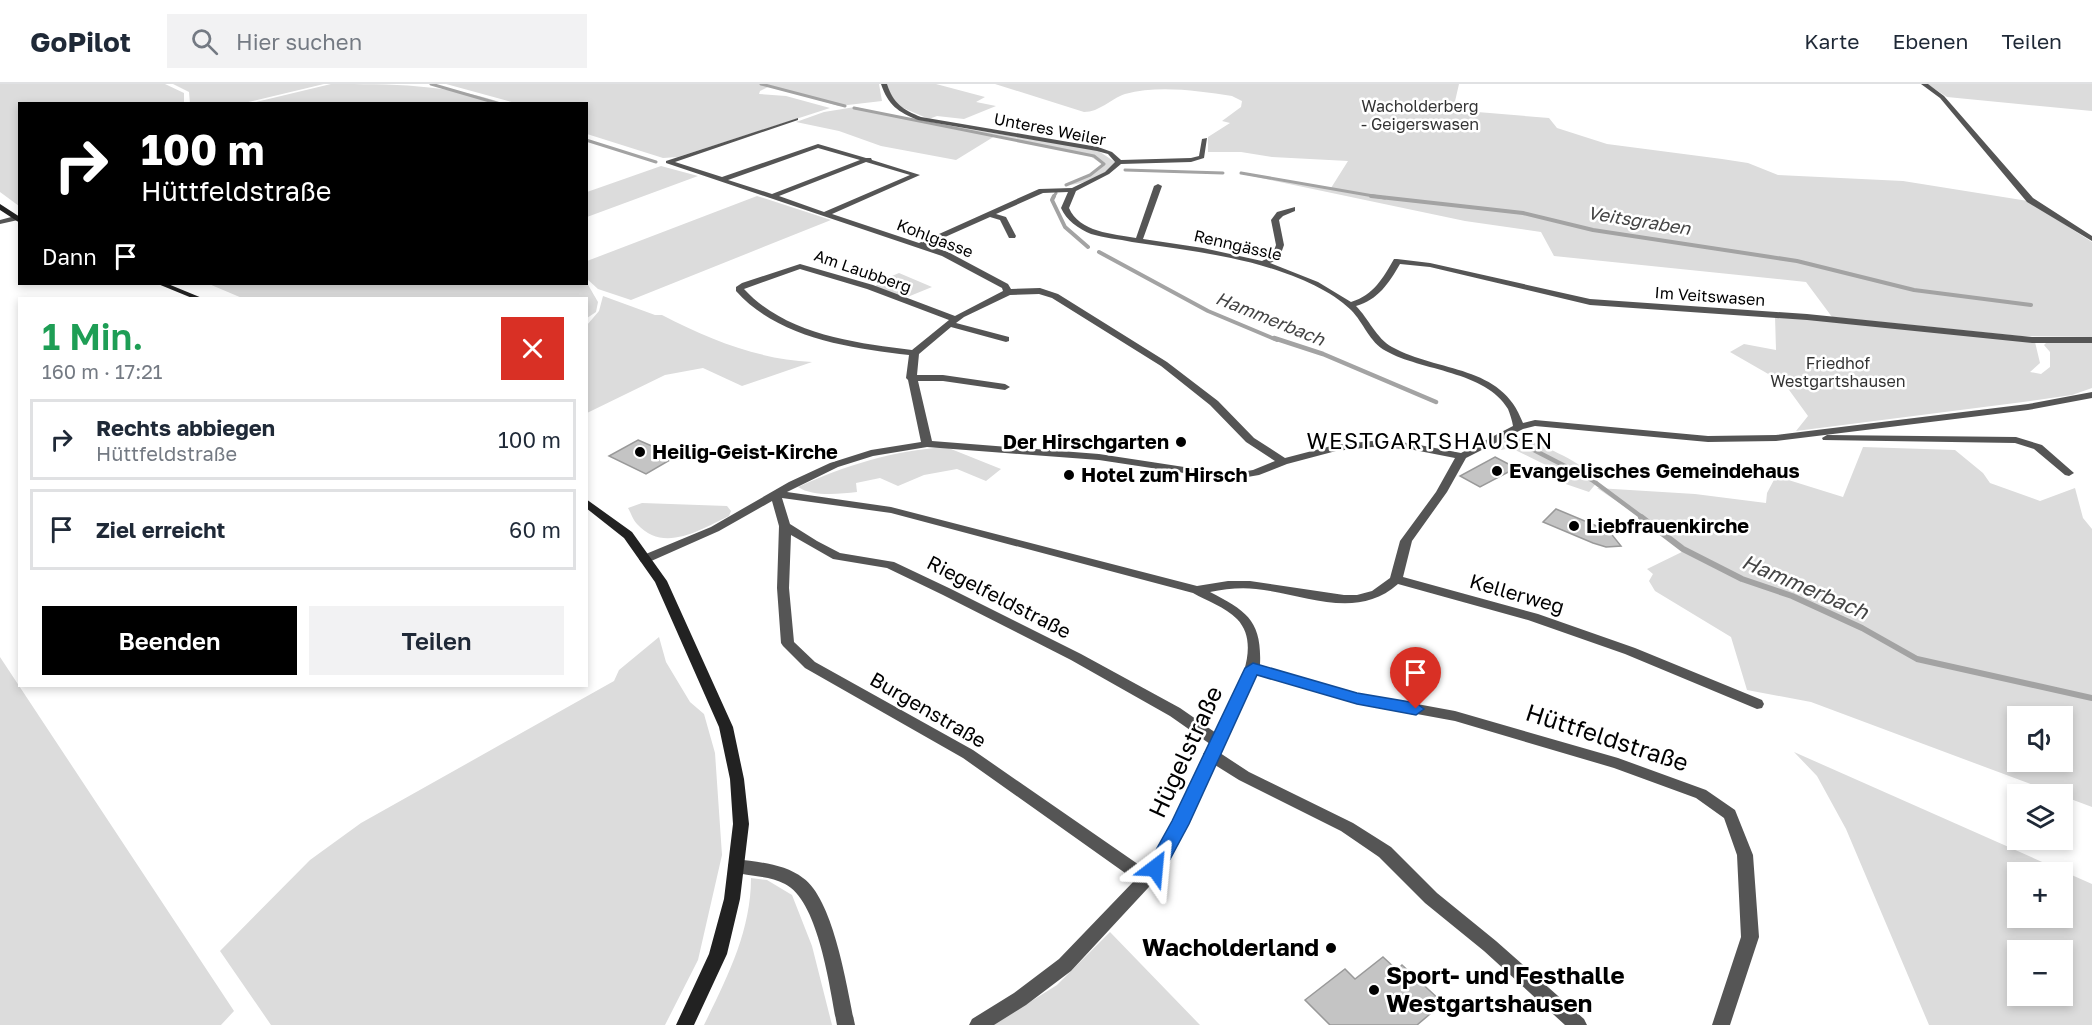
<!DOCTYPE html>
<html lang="de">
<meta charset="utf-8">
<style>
body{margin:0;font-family:"Golos Text",sans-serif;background:#f2f2f3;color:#1f2937;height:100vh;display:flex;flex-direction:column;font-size:22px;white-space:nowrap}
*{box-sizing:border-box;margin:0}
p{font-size:20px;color:#747a83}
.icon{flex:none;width:33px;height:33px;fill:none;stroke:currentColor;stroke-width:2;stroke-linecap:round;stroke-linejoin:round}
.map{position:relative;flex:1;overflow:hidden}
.details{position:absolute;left:18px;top:213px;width:570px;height:390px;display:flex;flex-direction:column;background:#fff;border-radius:0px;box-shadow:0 3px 9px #0003}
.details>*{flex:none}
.hud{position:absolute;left:18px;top:18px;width:570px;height:183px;border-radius:0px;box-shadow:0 3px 9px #0003;background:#000;color:#fff;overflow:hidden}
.buttons{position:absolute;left:2007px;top:622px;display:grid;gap:12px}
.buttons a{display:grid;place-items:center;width:66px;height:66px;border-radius:0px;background:#fff;box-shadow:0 3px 9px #0003;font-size:30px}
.pin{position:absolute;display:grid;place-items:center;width:51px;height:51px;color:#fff;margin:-62px -26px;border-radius:50% 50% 50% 0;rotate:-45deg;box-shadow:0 0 6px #0007}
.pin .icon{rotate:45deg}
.me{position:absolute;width:66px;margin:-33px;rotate:29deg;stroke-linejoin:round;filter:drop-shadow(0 0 4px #0008)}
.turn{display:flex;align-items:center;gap:21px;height:126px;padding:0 24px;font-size:27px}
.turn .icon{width:78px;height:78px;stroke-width:2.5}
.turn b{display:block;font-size:42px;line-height:51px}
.then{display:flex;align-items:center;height:57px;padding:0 24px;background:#0003;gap:12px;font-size:22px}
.round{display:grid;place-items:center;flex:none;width:63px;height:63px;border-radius:0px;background:#f2f2f3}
.summary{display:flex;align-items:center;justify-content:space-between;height:102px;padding:0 24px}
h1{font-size:36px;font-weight:600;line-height:45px;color:#1e9e55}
.button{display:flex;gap:12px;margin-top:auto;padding:12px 24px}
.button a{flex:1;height:69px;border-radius:0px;background:#000;color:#fff;font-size:24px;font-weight:600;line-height:69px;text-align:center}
.button a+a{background:#f2f2f3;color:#1f2937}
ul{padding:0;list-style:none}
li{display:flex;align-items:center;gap:18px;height:81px;margin:0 12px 9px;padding:0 12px;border:3px solid #e0e1e3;border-radius:0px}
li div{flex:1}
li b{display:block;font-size:22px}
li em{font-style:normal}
header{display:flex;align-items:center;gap:36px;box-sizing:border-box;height:84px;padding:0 30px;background:#fff;border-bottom:2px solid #e0e1e3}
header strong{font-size:28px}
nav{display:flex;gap:33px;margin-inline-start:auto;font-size:21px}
.search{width:420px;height:54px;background:#f2f2f3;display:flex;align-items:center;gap:15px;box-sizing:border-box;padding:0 21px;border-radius:0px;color:#747a83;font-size:22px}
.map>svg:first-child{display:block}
.green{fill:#dcdcdc;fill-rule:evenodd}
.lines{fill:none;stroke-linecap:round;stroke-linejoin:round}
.stream-far3{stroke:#a3a3a3;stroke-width:3}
.stream-far2{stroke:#a3a3a3;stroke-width:4}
.stream-far1{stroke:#a3a3a3;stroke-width:4.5}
.stream{stroke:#a3a3a3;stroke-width:6}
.building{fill:#c4c4c4;stroke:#999;stroke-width:1.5}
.minor{fill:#555;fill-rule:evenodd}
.secondary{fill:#222;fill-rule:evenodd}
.route{fill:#1a73e8;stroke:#114b97;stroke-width:1.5}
.poi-dot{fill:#000;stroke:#fff;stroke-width:2}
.labels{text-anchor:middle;stroke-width:5;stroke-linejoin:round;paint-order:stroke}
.far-park-label{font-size:16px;fill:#333;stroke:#fff}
.far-street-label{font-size:16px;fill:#000;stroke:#fff}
.far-water-label{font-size:18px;font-style:italic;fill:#444;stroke:#fff}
.poi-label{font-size:20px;font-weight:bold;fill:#000;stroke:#fff;text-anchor:start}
.street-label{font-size:20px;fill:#000;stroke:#fff}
.water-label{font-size:21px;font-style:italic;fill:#444;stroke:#fff}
.quarter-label{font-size:22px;letter-spacing:1.5px;fill:#000;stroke:#fff}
.near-street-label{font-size:24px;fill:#000;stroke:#fff}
.near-poi-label{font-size:24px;font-weight:bold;fill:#000;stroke:#fff;text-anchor:end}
</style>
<header>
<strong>GoPilot</strong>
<div class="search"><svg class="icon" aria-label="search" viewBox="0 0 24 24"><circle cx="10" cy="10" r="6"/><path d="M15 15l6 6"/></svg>Hier suchen</div>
<nav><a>Karte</a><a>Ebenen</a><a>Teilen</a></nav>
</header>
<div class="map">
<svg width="2092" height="941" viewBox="0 0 2092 941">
<rect width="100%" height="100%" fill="#fff"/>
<path class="green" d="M0,0H165L184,9V19L20,20L19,122L0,108Z
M173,0H324L244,19L190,20L189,8Z
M331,0C390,0 448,0 503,19H252Z
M446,0H879L882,17L839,22L770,2L760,7L759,10L786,12L830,24L678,73L663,74L587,50L586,20L515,19Z
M886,0H936L985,13L976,18L996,22L964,35L937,32L929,35L896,21Z
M995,0H1459L1453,26L1549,34L1557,44L1607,60L1722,75L1748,79L1778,91L1903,97L2028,117L2092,158V253L2021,252L1832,233L1806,198L1554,172L1541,148L1465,137L1237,89L1331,104L1348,77L1272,73L1241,68H1208V53L1230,39L1222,37L1241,23L1242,17L1232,12C1198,7 1159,1 1125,10C1110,15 1100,28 1084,28Z
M1927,0H2092V27L1947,13Z
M855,23L908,35L1097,66L1115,78L1114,83C1101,91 1083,101 1068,101L1089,91L1102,80L1090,72L995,52L956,76L881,62L839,47L796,38L824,28Z
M661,82L698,92L587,133V108Z
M757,112L831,136L631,216L598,205L587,195V177Z
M899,189L932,203L905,214L875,203L880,197Z
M587,199L598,218L596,228L587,234L586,214H242L209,200Z
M603,212L655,231H662C711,256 757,275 812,278L742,302L703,284L665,291L587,329V241L599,227Z
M1775,232L2035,258L2040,279L2030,288L2041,290L2050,283V268L2044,261L2046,259L2092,258V304L2072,311L2023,318L1796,347L1808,332L1784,299L1730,268L1744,260L1776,266Z
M1515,351C1544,363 1576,373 1598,397L1589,408L1554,396L1556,386L1511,364L1501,366L1493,362Z
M946,363L1001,385L986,397L957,385L924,391L898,402L880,394L856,399L857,408C839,410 813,413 798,403C846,381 892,367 946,363Z
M1863,363L1955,366L1983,389L1990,399L2040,417L2075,404L2083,434L2092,445V723L1811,618L1747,606L1731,553L1655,507L1649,497L1653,490L1647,485L1688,465L1597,404L1695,410L1766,419L1767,409L1776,392L1843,413ZM2018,633H2062V678H2018Z
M642,419L727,422L731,427L729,432C701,445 664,470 637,440C633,436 631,429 628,424Z
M659,553L666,578L690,618L704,630L715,669L722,771L698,876L665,941H271L220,867L310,776L361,739L614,597L619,586Z
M0,573L234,927L221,941H0Z
M1794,668L2092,800V941H1929L1846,745L1817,692ZM2018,789H2062V834H2018ZM2018,867H2062V912H2018Z
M751,794L767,796L792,811L812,862L832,941H704C727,894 751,847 751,794Z
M1110,848L1200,941H993L1057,901Z"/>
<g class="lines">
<path class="stream-far3" d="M431,0L500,20
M761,0L845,22
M854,24L1094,72L1104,80L1090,91L1066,101
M586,56L656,78
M1125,86L1223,89
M1241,89L1385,114
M1053,114L1056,109"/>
<path class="stream-far2" d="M1054,112L1052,116L1065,143L1088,163
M1371,112L1523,129L1593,146L1797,177L1914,206L2031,221
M1099,168L1208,227L1277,256"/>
<path class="stream-far1" d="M1274,254L1323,270L1436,318
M1530,364L1592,396L1643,434"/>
<path class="stream" d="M1641,433L1683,465L1742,495L1792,512L1862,544L1917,575L2092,614"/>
</g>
<path class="building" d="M638,356L654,363L675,373L646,390L609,372Z
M1495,373L1516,384L1480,403L1460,392Z
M1556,425L1609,447L1621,462L1606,463L1593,459L1543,438Z
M1383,873L1397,886L1402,881L1443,919L1417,941H1330L1305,916L1345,885L1355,895Z"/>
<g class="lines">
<path class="minor" d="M881,0H887C893,19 903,26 921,33L1098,63L1112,68L1121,76L1191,74L1199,72L1202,55L1207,54L1204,74L1191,78L1121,80L1109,90L1076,107L1069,124C1079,148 1113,150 1136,154L1154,102L1158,100L1162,102L1143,155L1203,164L1262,177L1272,172L1276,161L1271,136L1277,128L1295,123V127L1283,132L1279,136L1284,161L1279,175L1270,179L1318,198L1351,218C1374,211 1383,194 1394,175H1397L1430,179L1590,215L1807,230L2032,253H2092V259H2032L1807,236L1590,221L1430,183L1400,180C1389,199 1378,216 1356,222C1369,235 1376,254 1392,263C1439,289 1502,280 1523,339L1535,336L1708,352L1776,351L2028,320L2092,308V314L2028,326L1776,357L1708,358L1535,342L1523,345L1466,374L1447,408L1412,457L1403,493L1538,530L1635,564L1762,616L1764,620L1762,624L1757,625L1625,570L1528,536L1398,500C1356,537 1305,510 1256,505C1241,503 1225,505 1210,508C1247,527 1262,537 1260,581L1357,609L1455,627L1618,674L1706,706L1735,726L1753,771L1759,853L1730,941H1712L1741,853L1737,771L1724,734L1696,714L1614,684L1455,637L1357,619L1257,590L1220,669L1249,688L1353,739L1391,763L1437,809L1496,857L1584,935L1587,941H1565L1484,867L1425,819L1379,773L1341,747L1239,696L1215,681L1188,740L1161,790L1071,887L1026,921L994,941H969L972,935L1014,909L1059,875L1135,796L963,674L805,584L783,562L781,559L777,504L779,442L772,417L719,447L649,478H641L639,475L641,472L711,443L789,398L830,379L871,366L921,358L908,296L906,294L909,271C849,264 778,254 736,207V203L742,199L800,180L873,201L955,232L1003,207L1002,204L942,172L666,79V77L798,34V36L675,78L722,93L818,60L866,74H871L872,76L920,91L832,130L919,159L1039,105L1072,104L1105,88L1115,78L1108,70L1097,67L918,36C898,28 888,21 881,0ZM818,64L860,76L772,110L728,96ZM866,78L910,91L824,128L779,112ZM1068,108L1061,124C1066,136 1079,145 1091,150C1104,154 1119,155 1132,158C1165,163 1198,167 1231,174C1269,182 1322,198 1351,226C1364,239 1369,258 1386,267C1421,287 1486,287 1508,325C1510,330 1512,336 1513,342L1461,369L1409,359L1372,357L1335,361L1285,374L1254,354L1218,317L1167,278L1058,210L1040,204L1011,205L1008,200L948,168L927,161L990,133L1000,136L1009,154H1015L1016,152L1006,133L996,130L1043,109ZM800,185L867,205L949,236L912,266C854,259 785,250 744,205ZM1039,210L1052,214L1161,282L1210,321L1246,358L1275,377L1253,386L1230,390L1099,370L932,357L918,297H943L1005,306L1010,303L1005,300L943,291H917L919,270L951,243L1006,258L1009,257V253L956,239L964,233L1010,211ZM927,363L1099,376L1230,396L1259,391L1287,380L1336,367L1372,363L1409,365L1455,374L1436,408L1400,457L1390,494L1372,507L1357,511H1344L1250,497H1228L1197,502L891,423L787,408L838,383L873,372ZM782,414L891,429L1193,509C1207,517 1225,523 1237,535C1266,565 1229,620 1216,649L1180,624L1081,570L951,505L894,478L840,469L817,457L790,440ZM791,451L833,475L887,484L943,511L1071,576L1170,632L1210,660L1203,670L1204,673L1173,738L1149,780L1145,785L973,666L815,578L794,558L789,504Z
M1921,0H1928L1944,12L2033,114L2092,152V157L2027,118L1940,14Z
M15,132H18V136L0,140V136Z
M1827,351L2016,353L2042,361L2074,389L2069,392L2065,391L2034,365L2015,359L1823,356L1822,354Z
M736,775C758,778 785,780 803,794C834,816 847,904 855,941H837C830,906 819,817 785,800C768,791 748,793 730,787L728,782L730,777Z"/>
<path class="secondary" d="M0,120L20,133V139L0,126Z
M158,200H168L202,214H192Z
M586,415L632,448L667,497L733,643L744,695L749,740L740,815L727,870L694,941H676L709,870L724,815L733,740L730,695L719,643L655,498L624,454L586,424Z"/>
</g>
<path class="route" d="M1253,579L1357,609L1416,619L1424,625L1416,631L1357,620L1257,591L1189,740L1162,790L1155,792L1149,790L1146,784L1172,737L1245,584Z"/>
<g class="poi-dot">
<circle cx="1181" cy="358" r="6"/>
<circle cx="640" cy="368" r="6"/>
<circle cx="1497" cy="387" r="6"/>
<circle cx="1069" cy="391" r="6"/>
<circle cx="1574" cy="442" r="6"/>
<circle cx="1331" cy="864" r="6"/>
<circle cx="1374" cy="906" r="6"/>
</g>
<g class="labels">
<g class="far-park-label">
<text x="1420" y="28">Wacholderberg<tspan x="1420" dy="18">- Geigerswasen</tspan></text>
<text x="1838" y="285">Friedhof<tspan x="1838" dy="18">Westgartshausen</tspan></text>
</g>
<g class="far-street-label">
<text transform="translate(1050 45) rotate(11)" y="6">Unteres Weiler</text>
<text transform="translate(935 154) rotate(21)" y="6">Kohlgasse</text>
<text transform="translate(1238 161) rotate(13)" y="6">Renngässle</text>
<text transform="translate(863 187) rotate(19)" y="6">Am Laubberg</text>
<text transform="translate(1710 212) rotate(4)" y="6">Im Veitswasen</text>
</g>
<g class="far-water-label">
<text transform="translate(1639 137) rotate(9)" y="6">Veitsgraben</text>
<text transform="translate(1270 235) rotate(22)" y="6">Hammerbach</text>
</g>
<g class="poi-label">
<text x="1169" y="365" text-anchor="end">Der Hirschgarten</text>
<text x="652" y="375">Heilig-Geist-Kirche</text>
<text x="1509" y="394">Evangelisches Gemeindehaus</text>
<text x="1081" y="398">Hotel zum Hirsch</text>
<text x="1586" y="449">Liebfrauenkirche</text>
</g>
<g class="street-label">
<text transform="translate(1517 510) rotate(16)" y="7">Kellerweg</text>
<text transform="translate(999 513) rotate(27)" y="7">Riegelfeldstraße</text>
<text transform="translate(928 626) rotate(30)" y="7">Burgenstraße</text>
</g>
<g class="water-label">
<text transform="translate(1805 503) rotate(23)" y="7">Hammerbach</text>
</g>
<g class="quarter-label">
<text x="1430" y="365">WESTGARTSHAUSEN</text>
</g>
<g class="near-street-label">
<text transform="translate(1607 654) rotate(18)" y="8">Hüttfeldstraße</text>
<text transform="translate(1186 668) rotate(-65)" y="8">Hügelstraße</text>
</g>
<g class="near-poi-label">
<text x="1319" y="872">Wacholderland</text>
<text x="1386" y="900" text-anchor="start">Sport- und Festhalle<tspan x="1386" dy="28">Westgartshausen</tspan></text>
</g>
</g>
</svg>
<div class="buttons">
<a><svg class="icon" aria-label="sound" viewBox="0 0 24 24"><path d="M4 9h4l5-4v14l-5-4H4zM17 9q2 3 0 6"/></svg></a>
<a><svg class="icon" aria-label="layers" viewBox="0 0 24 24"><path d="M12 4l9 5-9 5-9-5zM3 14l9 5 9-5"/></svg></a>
<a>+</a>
<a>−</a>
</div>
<div class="pin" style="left:1416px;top:625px;background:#d93025"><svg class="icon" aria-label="arrive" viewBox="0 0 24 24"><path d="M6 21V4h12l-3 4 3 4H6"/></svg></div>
<svg class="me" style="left:1155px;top:784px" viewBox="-20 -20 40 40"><path d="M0-17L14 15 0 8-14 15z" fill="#1a73e8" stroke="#fff" stroke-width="4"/></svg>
<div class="hud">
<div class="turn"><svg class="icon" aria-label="right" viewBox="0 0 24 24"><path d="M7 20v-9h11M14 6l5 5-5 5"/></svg><div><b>100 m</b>Hüttfeldstraße</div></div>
<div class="then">Dann<svg class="icon" aria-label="arrive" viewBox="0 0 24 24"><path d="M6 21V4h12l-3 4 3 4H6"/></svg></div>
</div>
<section class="details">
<div class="summary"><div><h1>1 Min.</h1><p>160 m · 17:21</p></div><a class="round" style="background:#d93025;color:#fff"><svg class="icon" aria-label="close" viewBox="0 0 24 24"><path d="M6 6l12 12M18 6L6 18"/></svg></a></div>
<ul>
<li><svg class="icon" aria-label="right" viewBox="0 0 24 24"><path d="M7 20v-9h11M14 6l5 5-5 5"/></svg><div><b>Rechts abbiegen</b><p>Hüttfeldstraße</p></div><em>100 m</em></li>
<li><svg class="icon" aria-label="arrive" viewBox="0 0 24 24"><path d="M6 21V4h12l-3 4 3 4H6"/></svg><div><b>Ziel erreicht</b></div><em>60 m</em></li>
</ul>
<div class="button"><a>Beenden</a><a>Teilen</a></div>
</section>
</div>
